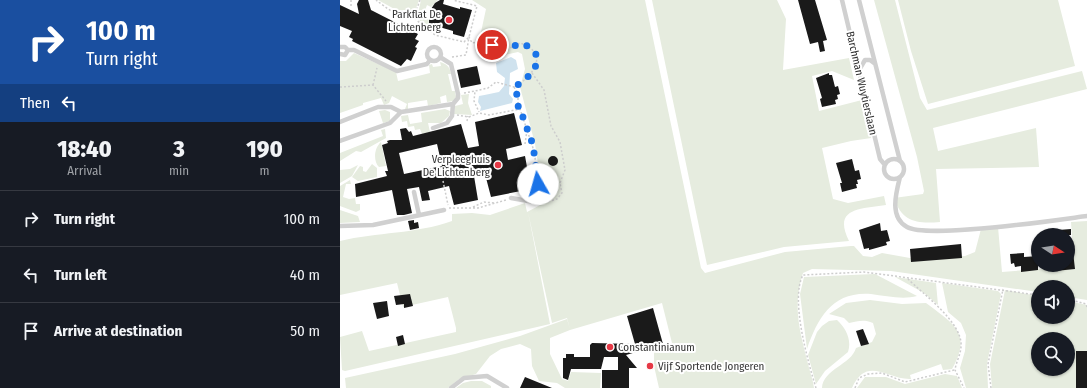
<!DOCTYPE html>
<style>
body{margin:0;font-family:"Fira Sans Condensed",sans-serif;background:#242831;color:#f1f3f6;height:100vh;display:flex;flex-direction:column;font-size:15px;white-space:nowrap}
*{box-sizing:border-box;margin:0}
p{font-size:13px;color:#9ea1a6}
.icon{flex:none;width:22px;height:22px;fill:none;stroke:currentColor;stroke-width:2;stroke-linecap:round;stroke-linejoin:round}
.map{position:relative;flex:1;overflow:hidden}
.side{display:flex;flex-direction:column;background:#171b24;width:340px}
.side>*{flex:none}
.top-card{background:#1a4fa0;color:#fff;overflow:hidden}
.needle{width:26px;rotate:102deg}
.buttons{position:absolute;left:691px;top:228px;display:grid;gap:8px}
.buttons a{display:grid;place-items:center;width:44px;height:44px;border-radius:50%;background:#171b24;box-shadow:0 1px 3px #0004;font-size:20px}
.pin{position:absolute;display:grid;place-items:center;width:34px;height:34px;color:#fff;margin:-17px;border:2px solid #fff;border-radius:50%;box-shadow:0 1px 4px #0007}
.me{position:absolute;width:44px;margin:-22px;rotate:353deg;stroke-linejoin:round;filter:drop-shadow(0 0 3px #0008)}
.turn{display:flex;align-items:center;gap:14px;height:84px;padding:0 20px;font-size:18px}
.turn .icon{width:52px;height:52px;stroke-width:2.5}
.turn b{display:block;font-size:28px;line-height:34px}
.then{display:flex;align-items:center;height:38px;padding:0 20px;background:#0003;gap:8px;font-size:15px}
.eta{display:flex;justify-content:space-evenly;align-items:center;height:68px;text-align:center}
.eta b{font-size:24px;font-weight:800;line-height:28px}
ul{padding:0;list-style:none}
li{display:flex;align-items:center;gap:12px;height:56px;padding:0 20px;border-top:1px solid #363941}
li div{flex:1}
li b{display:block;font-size:15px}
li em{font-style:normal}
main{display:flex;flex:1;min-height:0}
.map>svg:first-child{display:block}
.green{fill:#e6ecdf;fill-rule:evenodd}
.water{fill:#cfe2ee}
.building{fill:#1a1a1a;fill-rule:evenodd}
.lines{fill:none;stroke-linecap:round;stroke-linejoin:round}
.path{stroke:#cdcdcd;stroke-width:1.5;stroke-dasharray:2 2;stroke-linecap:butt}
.service{stroke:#d0d0d0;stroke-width:4.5}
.route{stroke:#1a73e8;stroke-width:7;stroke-dasharray:0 12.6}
.poi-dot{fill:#e63946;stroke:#fff;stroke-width:1.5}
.labels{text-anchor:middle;stroke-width:4;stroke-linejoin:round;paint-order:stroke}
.poi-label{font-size:11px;fill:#333;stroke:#fff;text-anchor:end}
.street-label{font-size:11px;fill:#333;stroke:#fff}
</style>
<main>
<section class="side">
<div class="top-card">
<div class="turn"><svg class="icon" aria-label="right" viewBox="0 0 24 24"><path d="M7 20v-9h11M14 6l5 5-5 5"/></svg><div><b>100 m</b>Turn right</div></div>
<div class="then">Then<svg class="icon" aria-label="left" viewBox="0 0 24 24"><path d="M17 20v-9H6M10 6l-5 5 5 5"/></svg></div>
</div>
<div class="eta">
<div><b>18:40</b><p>Arrival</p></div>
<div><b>3</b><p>min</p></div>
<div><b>190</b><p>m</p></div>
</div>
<ul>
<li><svg class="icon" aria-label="right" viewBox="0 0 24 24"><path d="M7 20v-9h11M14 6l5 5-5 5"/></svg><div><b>Turn right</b></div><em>100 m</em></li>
<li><svg class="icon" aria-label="left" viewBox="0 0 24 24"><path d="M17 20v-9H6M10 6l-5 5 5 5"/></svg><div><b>Turn left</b></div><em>40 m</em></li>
<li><svg class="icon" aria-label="arrive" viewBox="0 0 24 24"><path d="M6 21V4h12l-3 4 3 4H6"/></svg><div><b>Arrive at destination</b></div><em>50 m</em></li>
</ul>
</section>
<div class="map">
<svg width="747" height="388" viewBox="0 0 747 388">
<rect width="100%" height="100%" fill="#fff"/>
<path class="green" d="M38,0H79L74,14L69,17Z
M81,0H98L91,7L87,5L83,16L88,17L89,23L93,31L92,32L77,18Z
M132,0H305L361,268L365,273L445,252L511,246H514L523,256L532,257L542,253L570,258L625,256L635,252L641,229L658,227L662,272L734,266L731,222L747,221V300L728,297V287H698V292L551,271L472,269L463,273C452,306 460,332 468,364C470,372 473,380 474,388H319L314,366V352L333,347L322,303L230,330L210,338V354L222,379L228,381L231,372L261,373L260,388H225L217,383L199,381L192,366L191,349L180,344L161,349L150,356L136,374L119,379L108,388H6L5,378L115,354L180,336L227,319L230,329L227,318L212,323L188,212L210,324L5,371L2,370L0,337L22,331L29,351L116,332V328L108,297L63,307L57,283L0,295V241C37,232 76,234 112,221V214L132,213L150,215L185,203L187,212L204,203L195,144L180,87L185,69L182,54L178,52L155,57L138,46L146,9Z
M312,0H437L446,19L443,70L509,58L514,80L492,71L472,76L479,111L522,100L531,138L511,141L482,148L493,199L508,203L544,196L546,205C522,209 492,207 509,241L444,247L367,265Z
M534,0H555L580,98L587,110L742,71L747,89L593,128L598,151L696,128L699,167L596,169L600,222C577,224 562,222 554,198L583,194L584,191L577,157Z
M558,0H718L735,66L588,104L571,51Z
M14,53L56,72L58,81L90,73L89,65L92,64L93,67L101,66L100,62C107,64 110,67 111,74H108L112,91H115L116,97L114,101L107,102L106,95L100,97L101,103L88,106L87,100L68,103V109H65L67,104L52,96L49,103L44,105L41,98L23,103V105L0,113V61H6Z
M129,94L128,103L132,115L114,114L115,106L123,104L121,95Z
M105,109L110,111L109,116L101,123H88L90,132L82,134L80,129L75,130L74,126L68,127L67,121L62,122L61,116L68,115L70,124L82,122L81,113Z
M45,110L50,112V121L43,123L39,111Z
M45,129L46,138L21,152L16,151L0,161V153L43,136L41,130Z
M41,142L46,166L39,167C33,161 34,148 41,142Z
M32,164L37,168V177L18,181L12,177L20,166L23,167V171L26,172Z
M18,165L12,176L0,183V170L10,169Z
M10,180L11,184H6L3,197L9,199L15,198L16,204H20V210L16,212L0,206V186Z
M0,210L18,216L20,222L0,223Z
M535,274L577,296C563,300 546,296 531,294C493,291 478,317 467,349L460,294L464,277Z
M555,277L596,283L598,305L584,293Z
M602,283L658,291L661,294L647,364L648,388H626L620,368L625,351L626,335L621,323L608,312Z
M665,290L698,296V317H728V301L747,305V388H652L650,364ZM698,339H728V369H698Z
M530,300L562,304L586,303C612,323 633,332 612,369L603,370L601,364L570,375L571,379C547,380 527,355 512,388H482C483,369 511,365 516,348L532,342L536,334L533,323C524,319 518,321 509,323L504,318L489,314L506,303Z
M497,320C506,328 512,340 508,352L485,371L476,384L468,355L477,332L482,326L489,321Z
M605,374L617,376L622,388H517L525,377H546L565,384Z
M131,381H142L151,386V388H116L123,383Z"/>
<path class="water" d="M171,57L176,60L178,69L170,73L169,94L173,99L172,103L140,111L141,107L138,102L139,96C147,95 152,93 159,92L164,86L165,78L157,72L156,63Z"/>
<path class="building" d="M19,0H28L31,10L78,34L75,39L79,41L75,47L77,48L71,61L67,59L61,66L12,41L13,39L9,37L12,31L0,26V5L19,14L17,4Z
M100,0H104L103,4L120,9V7L132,10L124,37L113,34V31L96,26L92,28L89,23V12L95,3Z
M458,0H475L487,40L483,41L485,51L480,52L478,42L470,44Z
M137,66L141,84L121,88L117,70Z
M489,73V75H492L495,87L498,86L500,94L497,95L498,99L495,100L496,104L482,107L480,99L482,98L476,78Z
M174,113L182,145L166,149L168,160L185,156L191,189L151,197L145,174L134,176L138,200L114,205L109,186L88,191L90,200L82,201L79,187L67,189L72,213L64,215H57L52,190L16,197L15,184L47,176L45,171H48L42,145L48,143L47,141L50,140H62L60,129L66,128L69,132L71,131L73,136L121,124L128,148L139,146L135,122ZM97,144L102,166L64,174L59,153Z
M208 161a5 5 0 1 1 10 0a5 5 0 1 1-10 0Z
M512,159L515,171L519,170L521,179L517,180L518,184H516L517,188L502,192L500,183H502L496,163Z
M74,220V223L78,222L79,228L70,230L68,221Z
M540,223L541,231L547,230L550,241L546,242L547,245L529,250V248L524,249L519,230Z
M731,229V235H707L706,231Z
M728,243H732L735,269L715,271V265H728Z
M621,244L622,258L571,262L570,249Z
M684,253V257L698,256V270L681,272V266L675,267L674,263L671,264L670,254Z
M70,294L73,306L64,308V304L56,305L54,296Z
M47,301L49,316L37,319L33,303Z
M313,308L323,344L286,355L297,368H289V388H262V370H278V357H264L261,369H231L228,380L223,378V358H226V354H234V357H250V345L252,343L295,344L287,316Z
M523,329L529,344L521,346L516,331Z
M63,335L65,344L58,346L56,337Z
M736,351H747V388H736Z
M185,377L212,388H180Z"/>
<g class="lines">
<path class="path" d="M11,0V6
M36,0C45,7 63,21 74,18L95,35L124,42L129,37L137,6L113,0
M74,17L80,0
M112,57L126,55L129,37L132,43L143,41L166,50L180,43C210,53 194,76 174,87L156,82L148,88L135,91L134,101L139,112
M192,73L204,90L211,126L220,142L225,170L220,183L209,184L205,181L197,184
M33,85L37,68
M0,87L33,85L46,101
M174,87L178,95V108
M124,93L135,91
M117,115L129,117L139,113L149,115L180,109L195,154L196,192L187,194
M127,121L128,116
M185,144L187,130
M103,181L108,205
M196,192L207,202L217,199L222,193L220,183
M133,207L144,202L154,203
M109,208H138L166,200
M568,279C583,294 623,323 621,346C621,354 616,362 615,370L624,388
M728,299L746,304L747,307
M476,388C468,362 450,299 463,275L524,272L698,295
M515,388L519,378L528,374L542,373L565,382L614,370
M651,388L648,364L663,289"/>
<path class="service" d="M502,0L540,159L545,165
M519,0L560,161
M87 54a7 7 0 1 1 14 0a7 7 0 1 1-14 0Z
M0,47H5L8,50L5,55L0,54
M8,50H14L57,71L87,64L90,60
M519,70L525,60H530L534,63
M0,122L38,107H51L61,112L113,104L118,98V94L111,64L100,57
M93,128L107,123L112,116L113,104
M0,141L50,123L61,112
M544 169a10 10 0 1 1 20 0a10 10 0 1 1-20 0Z
M560,177C556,193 549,217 567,227C588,239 716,220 747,216
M74,192L79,215
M171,198L194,202
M0,226L33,225L104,210
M111,388L124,378L147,376L167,388"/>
</g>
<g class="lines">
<path class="route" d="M152,45L166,50L180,43C211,53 194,76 174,87L179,100L178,108L180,109L193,145L198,184"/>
</g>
<g class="poi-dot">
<circle cx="109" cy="20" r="4"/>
<circle cx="158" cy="165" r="4"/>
<circle cx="270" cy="347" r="4"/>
<circle cx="310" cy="366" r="4"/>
</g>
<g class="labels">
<g class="poi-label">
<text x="101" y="18">Parkflat De<tspan x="101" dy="13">Lichtenberg</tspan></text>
<text x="150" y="163">Verpleeghuis<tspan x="150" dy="13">De Lichtenberg</tspan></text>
<text x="278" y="351" text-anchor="start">Constantinianum</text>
<text x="318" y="370" text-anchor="start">Vijf Sportende Jongeren</text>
</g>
<g class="street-label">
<text transform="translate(522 83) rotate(77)" y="4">Barchman Wuytierslaan</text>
</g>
</g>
</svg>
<div class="buttons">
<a><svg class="needle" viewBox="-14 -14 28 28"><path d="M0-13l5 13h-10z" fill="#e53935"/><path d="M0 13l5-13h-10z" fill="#9ea1a6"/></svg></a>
<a><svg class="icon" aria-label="sound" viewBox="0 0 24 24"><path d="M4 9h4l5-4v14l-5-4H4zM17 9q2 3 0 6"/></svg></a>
<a><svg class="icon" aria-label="search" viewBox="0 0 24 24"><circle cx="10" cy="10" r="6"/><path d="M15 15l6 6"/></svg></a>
</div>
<div class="pin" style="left:152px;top:45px;background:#d93025"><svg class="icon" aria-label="arrive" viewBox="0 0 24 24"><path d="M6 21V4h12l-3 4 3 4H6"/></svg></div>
<svg class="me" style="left:198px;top:184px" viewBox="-20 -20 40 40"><circle r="19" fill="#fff"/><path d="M0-13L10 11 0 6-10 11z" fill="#1a73e8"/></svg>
</div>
</main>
